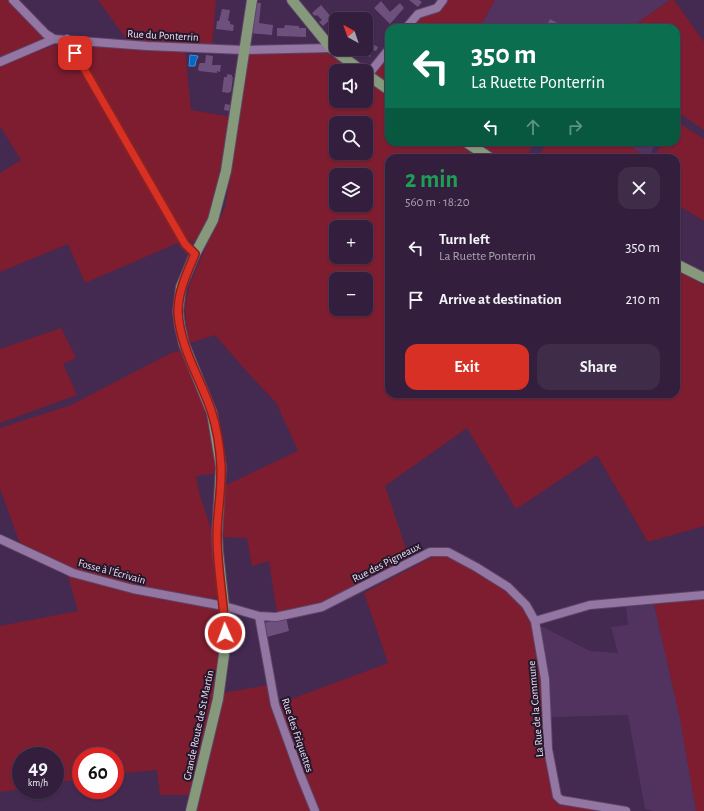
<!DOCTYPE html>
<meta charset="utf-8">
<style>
body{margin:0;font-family:"Alegreya Sans",sans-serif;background:#3e2c48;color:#f1f3f6;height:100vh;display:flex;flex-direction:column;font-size:15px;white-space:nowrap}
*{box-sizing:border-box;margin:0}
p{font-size:13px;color:#a9a2b0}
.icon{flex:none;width:22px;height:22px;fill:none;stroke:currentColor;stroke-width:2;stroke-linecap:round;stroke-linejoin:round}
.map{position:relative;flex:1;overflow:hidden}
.side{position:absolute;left:385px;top:154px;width:295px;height:244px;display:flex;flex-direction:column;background:#331f3d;border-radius:12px;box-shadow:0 1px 3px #0004,0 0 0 1px #4e3d57}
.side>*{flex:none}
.hud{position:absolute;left:385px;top:24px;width:295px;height:122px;border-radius:12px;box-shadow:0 1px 3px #0004,0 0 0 1px #4e3d57;background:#0b6e4f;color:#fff;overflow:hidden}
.needle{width:26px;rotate:320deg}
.controls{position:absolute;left:329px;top:12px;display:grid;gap:8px}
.controls a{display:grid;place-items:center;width:44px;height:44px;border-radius:8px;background:#331f3d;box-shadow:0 1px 3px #0004,0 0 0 1px #4e3d57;font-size:20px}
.speed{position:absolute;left:12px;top:747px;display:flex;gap:8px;font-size:20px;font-weight:700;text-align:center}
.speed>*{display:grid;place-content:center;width:52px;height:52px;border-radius:50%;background:#331f3d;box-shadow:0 1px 3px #0004,0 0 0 1px #4e3d57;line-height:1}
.speed small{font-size:10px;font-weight:400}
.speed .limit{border:6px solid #d22;background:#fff;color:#111}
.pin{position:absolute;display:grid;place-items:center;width:34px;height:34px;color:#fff;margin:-17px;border-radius:8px;box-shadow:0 2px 6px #0006}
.me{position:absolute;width:44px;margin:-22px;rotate:358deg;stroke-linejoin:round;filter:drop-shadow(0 0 3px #0008)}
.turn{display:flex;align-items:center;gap:14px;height:84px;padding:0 20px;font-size:18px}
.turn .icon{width:52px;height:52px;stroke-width:2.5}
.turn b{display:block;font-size:28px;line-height:34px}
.lanes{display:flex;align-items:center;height:38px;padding:0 20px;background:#0003;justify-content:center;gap:20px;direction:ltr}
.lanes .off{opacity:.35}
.round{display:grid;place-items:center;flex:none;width:42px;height:42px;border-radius:12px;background:#3e2c48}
.headline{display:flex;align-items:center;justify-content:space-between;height:68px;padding:0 20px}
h1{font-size:24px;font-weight:700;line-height:30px;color:#1e9e55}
.button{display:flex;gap:8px;margin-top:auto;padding:8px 20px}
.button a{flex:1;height:46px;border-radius:12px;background:#d93025;color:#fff;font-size:16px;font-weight:700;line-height:46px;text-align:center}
.button a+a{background:#3e2c48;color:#f1f3f6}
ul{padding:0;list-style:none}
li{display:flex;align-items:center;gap:12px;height:52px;padding:0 20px}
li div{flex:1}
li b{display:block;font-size:15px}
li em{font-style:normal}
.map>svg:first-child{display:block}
.built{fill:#523360}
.green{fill:#7e1d30;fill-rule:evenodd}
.water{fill:#0068c8;stroke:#478bd6}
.building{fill:#6e507c}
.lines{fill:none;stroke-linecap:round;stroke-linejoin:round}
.minor-casing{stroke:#5d4568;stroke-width:10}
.major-casing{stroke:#5d4568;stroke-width:12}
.minor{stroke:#9476a3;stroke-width:8}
.major{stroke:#86997a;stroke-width:10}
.route-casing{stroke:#8d1f18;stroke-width:10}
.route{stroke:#d93025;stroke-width:7}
.labels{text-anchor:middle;stroke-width:4;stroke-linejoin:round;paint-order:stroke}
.street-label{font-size:11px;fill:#eedef7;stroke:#24182a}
</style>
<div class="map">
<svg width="704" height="811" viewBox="0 0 704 811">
<rect width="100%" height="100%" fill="#442951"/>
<path class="built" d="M495,0H670L630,28H479Z
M622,142H657L648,157Z
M654,604L680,718L696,811H653L645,809L628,715L551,717L550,680L539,627H543L590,651L618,653L611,627L628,625L626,607Z"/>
<path class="green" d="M0,0H9L45,39L0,58Z
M98,0H216L212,46L127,40Z
M446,0H495L479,28H408L418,16C434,14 437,13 446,0Z
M670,0H674L704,42V130L676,111V28H630Z
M59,43L64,44L180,242L85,283L68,244L0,272V173L21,160L0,126V66Z
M73,44L185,51L191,110L232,117L209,219L198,240L192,242L186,238Z
M324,51L353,71H336V101H366V79L389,95V142H458L482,158H389V394H676V270L704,285V526L648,542L597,455L516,509L467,428L385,486L409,558L323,602L277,613L269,561L252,566L247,538L223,537L224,486L298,451L277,404L241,365L215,335L190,343L187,333L185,306L190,284L205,249L225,208L250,52ZM336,123H366V153H336ZM336,175H366V205H336ZM336,227H366V257H336ZM336,279H366V309H336Z
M389,53V84L374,73Z
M676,121L704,139V221L676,204V158H653L663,142H676Z
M474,142H534L526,158H497Z
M547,142H622L648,157L538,158Z
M61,328L76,358L63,364L77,395L0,423V349Z
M180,351L201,397L213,443L217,473L196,476L200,496L212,532L217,596L213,600L147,589L75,570L20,544L0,488V428L71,405L171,353Z
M438,554L457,561L498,584L522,607L531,621L541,678L542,727L553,796L557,804L597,811H317L278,704L388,663L364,593Z
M68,575L163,600L219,607L221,652L220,661L211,707L190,795H160L157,770L115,774V756H81V779L55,783V756H21V789L0,792V626L78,611Z
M704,599V811H696L680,718L654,604Z
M268,685L312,811H196L223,693Z"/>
<path class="water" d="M190,55L198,56L197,59L196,60L195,66H189Z"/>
<path class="building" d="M409,0H419L422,2L418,7Z
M381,1L390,12L400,3L404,8L390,24L374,8Z
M255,3H261L259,23L273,25L272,35L249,33Z
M321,5L332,18L323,26L319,22L322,20L317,15L315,16L312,13Z
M222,9L230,10L228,21H230V24L234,25L233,31L216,29L217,21H219Z
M550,19L567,28H545Z
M336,21V34L331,29L336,25L334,23Z
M285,25L299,26V28H306V37L277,36V28H284Z
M370,43L378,47L376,51L373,50L370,57L356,51L357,49H366V46L368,47Z
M206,55L213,56L212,65H221L220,72L217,71V73L199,71L198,69L199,65L200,63H205Z
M227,74L232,75V77H233L231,92H229V93L222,92L224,77H227Z
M225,104L231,105L229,111L224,110Z
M286,617L289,631L267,637L264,623Z"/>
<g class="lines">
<g class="minor-casing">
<path id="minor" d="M13,0L46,34L54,39
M406,28L418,14L437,8L443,0
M67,39L185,244L195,254
M0,62L54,39L147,46L244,50L331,48
M368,75L389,49
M0,539L73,573L133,589L224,606L259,616L276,617L322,607L430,552H448L476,567L508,587L526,605L535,621L590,605L704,595
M259,616L275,705L300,774L315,811
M535,621L545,679L548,749L557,796L561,800L626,811"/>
</g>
<g class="major-casing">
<path id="major" d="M292,0L331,48L362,71
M366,74L389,90
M466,142L490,158
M676,264L704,278
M191,811L218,699L225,647L224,606L218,552L217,535L221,467L212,413L184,344L180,327L178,311L181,287L195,254L213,220L226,171L252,0"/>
</g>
<use href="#minor" class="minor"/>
<use href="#major" class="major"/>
</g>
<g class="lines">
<g class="route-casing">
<path id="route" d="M75,53L185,244L195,254C187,273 178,291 178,312C180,349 201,379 212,413C217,429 220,449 221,466C222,490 217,513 217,536C217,569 224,601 225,633"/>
</g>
<use href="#route" class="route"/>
</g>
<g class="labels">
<g class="street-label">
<text transform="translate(163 35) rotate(3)" y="4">Rue du Ponterrin</text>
<text transform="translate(386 562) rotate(-27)" y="4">Rue des Pigneaux</text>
<text transform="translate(112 571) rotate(15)" y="4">Fosse à l'Écrivain</text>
<text transform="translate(535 709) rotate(-95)" y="4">La Rue de la Commune</text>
<text transform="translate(198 725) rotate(-78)" y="4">Grande Route de St Martin</text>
<text transform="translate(298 735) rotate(71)" y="4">Rue des Friquettes</text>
</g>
</g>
</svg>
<div class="controls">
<a><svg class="needle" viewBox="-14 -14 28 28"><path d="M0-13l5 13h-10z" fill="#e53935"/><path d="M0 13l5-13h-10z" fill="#a9a2b0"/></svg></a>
<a><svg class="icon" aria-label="sound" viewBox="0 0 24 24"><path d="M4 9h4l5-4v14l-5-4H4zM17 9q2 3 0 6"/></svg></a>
<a><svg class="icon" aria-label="search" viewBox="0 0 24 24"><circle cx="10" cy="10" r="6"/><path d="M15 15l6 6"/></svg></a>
<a><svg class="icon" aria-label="layers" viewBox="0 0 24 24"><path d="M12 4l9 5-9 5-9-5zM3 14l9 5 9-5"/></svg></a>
<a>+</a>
<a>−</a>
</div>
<div class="speed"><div>49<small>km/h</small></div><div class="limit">60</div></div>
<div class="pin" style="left:75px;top:53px;background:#d93025"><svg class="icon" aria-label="arrive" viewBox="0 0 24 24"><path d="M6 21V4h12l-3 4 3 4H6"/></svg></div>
<svg class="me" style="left:225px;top:633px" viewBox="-20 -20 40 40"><circle r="17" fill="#d93025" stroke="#fff" stroke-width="3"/><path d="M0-11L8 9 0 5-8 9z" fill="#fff"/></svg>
<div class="hud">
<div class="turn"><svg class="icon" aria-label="left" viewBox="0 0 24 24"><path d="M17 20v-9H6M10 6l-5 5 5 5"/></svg><div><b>350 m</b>La Ruette Ponterrin</div></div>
<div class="lanes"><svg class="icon" aria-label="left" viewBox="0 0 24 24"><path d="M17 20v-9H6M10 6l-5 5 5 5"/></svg><svg class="icon off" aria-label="ahead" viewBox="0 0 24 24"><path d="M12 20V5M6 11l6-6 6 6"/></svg><svg class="icon off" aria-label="right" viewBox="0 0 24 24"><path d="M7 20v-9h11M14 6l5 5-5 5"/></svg></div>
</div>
<section class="side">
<div class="headline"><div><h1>2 min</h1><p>560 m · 18:20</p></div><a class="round"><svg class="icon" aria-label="close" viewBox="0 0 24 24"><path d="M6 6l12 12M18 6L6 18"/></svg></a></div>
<ul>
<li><svg class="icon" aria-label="left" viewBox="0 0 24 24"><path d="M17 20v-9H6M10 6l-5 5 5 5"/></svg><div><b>Turn left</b><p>La Ruette Ponterrin</p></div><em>350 m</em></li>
<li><svg class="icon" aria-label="arrive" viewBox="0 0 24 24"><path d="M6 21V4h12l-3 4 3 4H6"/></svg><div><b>Arrive at destination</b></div><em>210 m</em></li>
</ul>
<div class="button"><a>Exit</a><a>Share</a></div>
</section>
</div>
